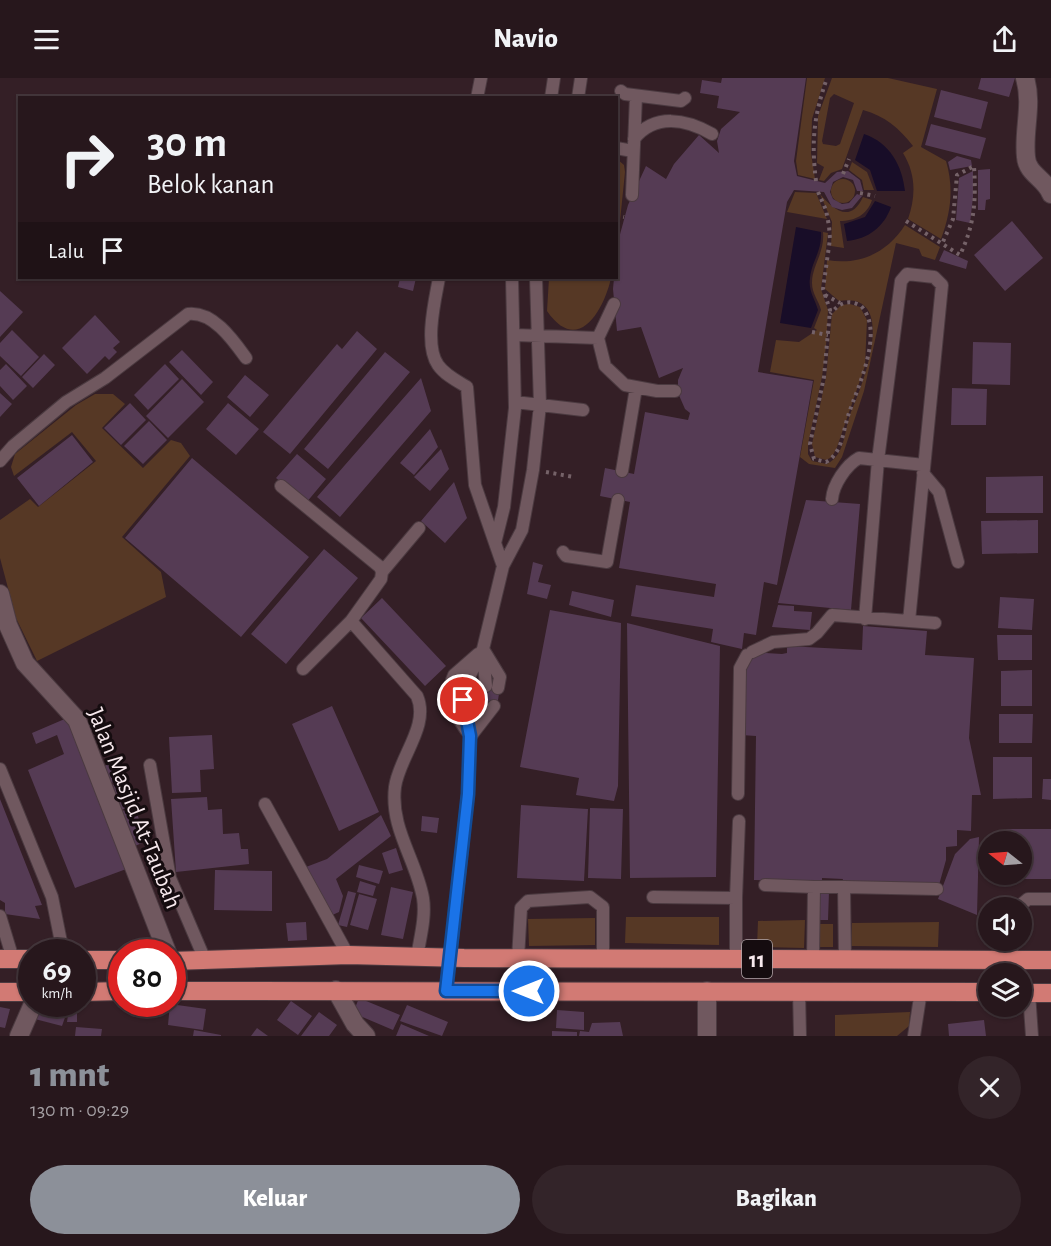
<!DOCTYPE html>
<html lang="id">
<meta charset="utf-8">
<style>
body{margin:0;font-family:"Alegreya Sans",sans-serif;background:#332429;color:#f1f3f6;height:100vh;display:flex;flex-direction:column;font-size:22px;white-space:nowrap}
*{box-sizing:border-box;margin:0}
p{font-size:20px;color:#a49fa3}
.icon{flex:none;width:33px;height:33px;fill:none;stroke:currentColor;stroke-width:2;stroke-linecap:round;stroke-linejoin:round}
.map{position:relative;height:958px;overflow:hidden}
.side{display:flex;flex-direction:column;background:#27171c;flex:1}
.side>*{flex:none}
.banner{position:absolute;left:18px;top:18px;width:600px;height:183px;border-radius:0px;box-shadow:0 2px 4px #0004,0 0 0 2px #43363b;background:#27171c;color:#f1f3f6;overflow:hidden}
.needle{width:39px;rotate:287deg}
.controls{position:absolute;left:978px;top:753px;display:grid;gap:12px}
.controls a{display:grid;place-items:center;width:54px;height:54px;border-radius:50%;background:#27171c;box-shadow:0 2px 4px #0004,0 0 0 2px #43363b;font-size:30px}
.speed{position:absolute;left:18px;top:861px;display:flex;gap:12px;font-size:30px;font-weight:700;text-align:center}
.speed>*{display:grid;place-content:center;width:78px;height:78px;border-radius:50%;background:#27171c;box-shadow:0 2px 4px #0004,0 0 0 2px #43363b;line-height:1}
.speed small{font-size:15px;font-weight:400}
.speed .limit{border:9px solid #d22;background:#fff;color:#111}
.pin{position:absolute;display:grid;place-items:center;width:51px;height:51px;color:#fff;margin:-26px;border:3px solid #fff;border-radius:50%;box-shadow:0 2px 6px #0007}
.me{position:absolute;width:66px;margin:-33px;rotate:270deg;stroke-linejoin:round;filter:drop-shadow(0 0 4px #0008)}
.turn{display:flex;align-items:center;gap:21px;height:126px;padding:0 30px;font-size:27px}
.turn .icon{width:78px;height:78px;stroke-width:2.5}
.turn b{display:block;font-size:42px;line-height:51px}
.then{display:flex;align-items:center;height:57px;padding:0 30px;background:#0003;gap:12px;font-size:22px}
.round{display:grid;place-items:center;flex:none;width:63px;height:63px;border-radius:32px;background:#332429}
.summary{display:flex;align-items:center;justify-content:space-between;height:102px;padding:0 30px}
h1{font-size:36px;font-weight:800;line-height:45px;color:#8c9099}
.cta{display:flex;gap:12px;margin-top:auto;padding:12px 30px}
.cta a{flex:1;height:69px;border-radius:36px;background:#8c9099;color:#fff;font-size:24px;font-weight:800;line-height:69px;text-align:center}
.cta a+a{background:#332429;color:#f1f3f6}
header{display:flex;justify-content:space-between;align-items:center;height:78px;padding:0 30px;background:#27171c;font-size:27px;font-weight:800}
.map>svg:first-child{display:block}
.green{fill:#563825;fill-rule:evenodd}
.water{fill:#180d28}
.building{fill:#553b54}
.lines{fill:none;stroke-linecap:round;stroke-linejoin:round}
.service-casing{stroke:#4b3a40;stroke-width:14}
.minor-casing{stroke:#4b3a40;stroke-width:20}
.trunk-casing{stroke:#4b3a40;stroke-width:20}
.path{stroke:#756268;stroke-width:4;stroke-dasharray:3 4.5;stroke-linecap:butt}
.service{stroke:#70585f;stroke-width:12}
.minor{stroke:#70585f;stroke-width:18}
.trunk{stroke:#d27a74;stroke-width:18}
.route-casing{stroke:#114b97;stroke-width:15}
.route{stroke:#1a73e8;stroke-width:10}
.labels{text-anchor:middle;stroke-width:6;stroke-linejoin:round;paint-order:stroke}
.shield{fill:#150c0f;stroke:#b3a7aa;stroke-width:1.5}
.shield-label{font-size:22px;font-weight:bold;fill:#f7e9ed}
.street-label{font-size:24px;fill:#f7e9ed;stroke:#150c0f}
</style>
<header><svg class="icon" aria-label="menu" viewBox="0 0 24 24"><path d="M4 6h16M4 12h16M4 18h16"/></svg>Navio<svg class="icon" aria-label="share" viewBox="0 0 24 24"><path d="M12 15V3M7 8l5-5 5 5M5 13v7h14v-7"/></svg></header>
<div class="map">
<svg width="1051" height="958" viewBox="0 0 1051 958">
<rect width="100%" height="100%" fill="#341f26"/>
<path class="green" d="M807,0H825L812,41L811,75L815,101L798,97L796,83Z
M832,0H888L937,11L921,69L946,83C954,110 951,134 941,161L908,141C916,118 916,96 903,75L913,68C899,50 885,38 863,32L842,91L831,95L824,103L819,102L824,89L817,85L818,38ZM834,16L854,25L840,66L836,68L823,66L822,63L830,20Z
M617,81L624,87L625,94L617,173Z
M852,84L867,94L874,112H864L862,102L849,92Z
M831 113a12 12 0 1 1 24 0a12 12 0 1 1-24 0Z
M795,114L816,115L827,141L787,134Z
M820,116C832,130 850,147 863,119L872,122C867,137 855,143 840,143L844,170L831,168L832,144Z
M905,147L940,169L935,182L922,178L919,171L896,165L864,313L842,379L835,390L809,386L800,379L814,302L770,294L776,262L799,264L817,252L814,250L821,232C819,223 812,216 812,205C812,187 825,175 823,154L828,155L821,211L828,232L826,268L822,299L808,366V376L812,383L827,386C846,376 844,352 851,334C862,308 900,213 839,223L825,211L827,182C860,188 888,174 905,147Z
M549,200H611C604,232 578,278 547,233Z
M850,226L860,229L867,242L865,288L837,369L832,379L826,382L815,379L812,366L826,299L832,236L841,227Z
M95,316H113L125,326L102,350L143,390L171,362L181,365L190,378L122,459L161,494L166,519L37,583L16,540L0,480V442L30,421L38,429L96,383L72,354L14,398L11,389L15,376L76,327Z
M626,839H719V867L625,865Z
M595,840V867L529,868L528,841Z
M805,842L804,870L757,869L758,843Z
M939,844L938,869L851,868L852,845Z
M819,846H833V869H819Z
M910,934L909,948L897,958H835V937Z"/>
<path class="water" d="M864,56C890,65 902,87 905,113H877L870,92L855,82Z
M875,123L891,129C884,149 868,161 847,163L844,146L865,139Z
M796,149L821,154C822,174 812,182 810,200C808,213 815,221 818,232L811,250L780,245Z"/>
<path class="building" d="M722,0H806L794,83L797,98L825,105L837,94L848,93L860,102L863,113H857L853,102L843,99L833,104L830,114L833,121L842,126L849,125L857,116L862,118L852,130L842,132L832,129L824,114L794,112L787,124L758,294L813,303L777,507L764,504L756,557L744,555L742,571L711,564L713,551L631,538L636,507L714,519L716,506L619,490L630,424L600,418L605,390L634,396L645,334L688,342L690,335L685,331L678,315V302L683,290L659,300L641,249L617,253L613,211L614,200H616V171L628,127L646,88L666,101L674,86L699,57L719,75L717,63L721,51L740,34L717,30L719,18L700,15L702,2L721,5Z
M981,0H1015L1009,19L978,11Z
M941,12L988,24L981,51L934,39Z
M931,46L986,60L980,81L925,67Z
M957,78L971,82L972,88L950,92L948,84Z
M990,91V121L986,122L985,132H978V92Z
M973,93V119L970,145L956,142L959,100Z
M1012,143L1043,180L1005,213L974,177Z
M944,172L968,183L966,191L939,183Z
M400,200H416L413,213L398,209Z
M0,213L23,234L0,259Z
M95,237L120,264L113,270L117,274L109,282L105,278L87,296L62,270Z
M12,252L39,279L21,298L0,278V265Z
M357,253L377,271L290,376L263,354L337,266L342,271Z
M973,264L1011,265L1010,307L972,306Z
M182,272L213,304L201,317L169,284Z
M385,274L410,294L328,391L304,371Z
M44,276L55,287L33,310L22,299Z
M6,286L27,308L13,322L0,308V292Z
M165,286L179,301L148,332L134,317Z
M245,297L269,317L250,339L227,319Z
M421,300L431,333L340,439L317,419Z
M182,301L204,324L168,360L146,338Z
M952,310L987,311L986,347H951Z
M0,315L12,326L0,339Z
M130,325L146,342L121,367L104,350Z
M228,325L259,351L236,377L206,351Z
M149,343L167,362L143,386L124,368Z
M430,351L438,369L414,397L400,385Z
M72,357L93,384L39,428L17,400Z
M441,371L449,391L430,413L414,399Z
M297,376L326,401L306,425L276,400Z
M192,380L309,479L241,559L125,460Z
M1043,398V435H986V399Z
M454,404L467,440L445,465L421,443Z
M806,422L860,426L851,532L778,525Z
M1038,442V475L982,476L981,443Z
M324,471L358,500L286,586L251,556Z
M533,484L543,487L538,504L551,507L547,521L527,516Z
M572,513L614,522L611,539L569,527Z
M1000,519L1034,521L1032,552L998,550Z
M382,520L446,588L425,608L361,540Z
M778,527L794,528V533L812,534L810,552L772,549Z
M550,532L621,545L618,708L614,723L576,717L579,700L520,689Z
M627,545L720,568L716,799L630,800Z
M863,548L927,553L925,577L974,580L969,660L981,717H972L971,753L957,752V768L946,769V782L939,807L842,804L843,801L822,800V803L754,802L756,658L741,657L747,574L782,576L787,575V568L862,572Z
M997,557H1032V582H998Z
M1032,592V628H1001V593Z
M450,602L500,610L497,628L447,619Z
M332,628L379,734L339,753L292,646Z
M999,636H1033L1032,665H999Z
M67,640L129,790L75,810L28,692L64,676L57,657L36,666L32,655Z
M212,657L214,691L200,692L201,714L172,715L169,659Z
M993,679H1032V720L993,721Z
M117,683L124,701L111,705L104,688Z
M1043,701H1051V722L1042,721Z
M125,702L134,727L121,732L113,707Z
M207,719L208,732L222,731L223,756L239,755L241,771H248L249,786L176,794L171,721Z
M0,721L42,827L35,828L40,841L5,836V825L0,822Z
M521,727L588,731L584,803L517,800Z
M135,729L143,754L139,756L142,765L135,768L122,733Z
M590,730L623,731L621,801L588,800Z
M381,737L391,758L336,801L343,818L339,834L328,839L306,789L327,781Z
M422,738L439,740L437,755L421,753Z
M1006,751H1051V801H1006V796H1022V764H1006Z
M979,759L977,837L938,821L955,776L970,761Z
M396,770L403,792L389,796L382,775Z
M359,787L383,793L379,806L356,799Z
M215,792L272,793V833L214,832Z
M360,803L376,808L373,818L357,814Z
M391,809L413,814L403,861L381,857Z
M348,813L356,815L347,849L338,847Z
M816,814H829L828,842H816Z
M359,816L377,821L368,852L350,847Z
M306,844L307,862L288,863L286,845Z
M359,920L400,937L393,952L353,935Z
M291,923L312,938L298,957L277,942Z
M170,926L206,931L203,952L168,947Z
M407,927L448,944L442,958L400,943Z
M0,929L10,931L5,950L0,949Z
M69,930H77V944H67Z
M68,931L62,948L31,940L33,933Z
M557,932L584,934V952L556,950Z
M319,934L337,947L329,958H301Z
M984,942L986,958H949L948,946Z
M620,944L623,958H579L580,953L589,954L592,945Z
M401,946L429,958H396Z
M76,949L102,951L101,958H75Z
M257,950L268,958H251Z
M194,952L221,957V958H193Z
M552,953L577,954V958H552Z"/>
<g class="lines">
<g class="service-casing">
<path id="service" d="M621,13L625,16L681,23L685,20
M477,20L481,0
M551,20L554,0
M578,20L581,0
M634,61C655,35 686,41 712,56
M616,70L633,73
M632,117L636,18
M439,200C435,222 424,267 438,287C445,297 457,303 467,309L475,407L495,465
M614,226L598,260L605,288L625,307L657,313H675
M515,257L598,260
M515,324L583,332
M0,383L13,368L66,324L105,300L188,236C213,233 233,262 246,280
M622,393L636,310
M923,395L939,414L958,484
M281,408L380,489L382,494
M832,421C833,407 846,387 859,380L924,387
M563,474L566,478L607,484L618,422
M503,488L495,465L504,429L515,330L512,200
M351,543L417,618C430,648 399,679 395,709C390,751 416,781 423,820C426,839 420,860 417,879
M909,543L935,545
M483,571L500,599L498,610
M752,574L773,564L809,561L817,555L832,537L909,543L942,207L934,199L907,196L901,203L878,382L865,541
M483,575L486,608
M303,591L351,543L381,501L382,494L419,450
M452,602L454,597L478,576
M466,605L483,571L503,488L522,452L533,392L540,327L536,200
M449,620L448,625L466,652
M473,650L482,626
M470,659L494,628
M150,687L170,800L205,882
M0,691L52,819L63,874
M738,716L740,590L747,577
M265,726L348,877
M765,807L814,809L813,881
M814,809H844
M653,819L736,820V880
M736,820L739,743
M1017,830L1028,821H1051
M0,838L13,881
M450,880L468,716L470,659L463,622
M518,880L521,830L528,823L590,819L603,829V880
M845,882L844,809L937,811
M1011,882L1012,862
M799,913L800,958
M1029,915L1032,958
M914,958L921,913"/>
</g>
<g class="minor-casing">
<path id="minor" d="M1025,0C1033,27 1023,52 1026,79C1027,96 1046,101 1051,116
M0,516L8,547L25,585L77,642L167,874
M336,912L355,946L366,958
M19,958L33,926
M707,958V913"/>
</g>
<g class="trunk-casing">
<path id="trunk" d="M0,881H32
M82,882H122
M172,883L348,877L464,880L1051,882
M172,913L988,914
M0,914H32
M82,914L122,913
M1022,915H1051"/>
</g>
<path class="path" d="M843,96L849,81
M816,103C811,63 814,37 827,0
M818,114L826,132L829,148L830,161L823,211L830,232L824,299L810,366L814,381L826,384C843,375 843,351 849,335C858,308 885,253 861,228C847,220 839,226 830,236
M860,115L875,118
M616,137L624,139
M906,143L960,177C975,145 976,123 974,88L957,97L953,141L942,166
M825,217L840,225
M812,254L828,257
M546,394L574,399"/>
<use href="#service" class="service"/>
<use href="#minor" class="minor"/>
<use href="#trunk" class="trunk"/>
</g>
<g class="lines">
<g class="route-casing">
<path id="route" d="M463,622L470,658L468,716L446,913H529"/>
</g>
<use href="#route" class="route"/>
</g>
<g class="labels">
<rect class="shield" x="742" y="862" width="30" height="38" rx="4.5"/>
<g class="shield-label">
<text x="757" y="889">11</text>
</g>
<g class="street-label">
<text transform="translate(135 730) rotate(68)" y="8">Jalan Masjid At-Taubah</text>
</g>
</g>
</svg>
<div class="controls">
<a><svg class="needle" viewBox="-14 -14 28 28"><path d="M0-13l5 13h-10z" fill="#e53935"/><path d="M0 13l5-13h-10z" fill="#a49fa3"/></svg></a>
<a><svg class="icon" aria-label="sound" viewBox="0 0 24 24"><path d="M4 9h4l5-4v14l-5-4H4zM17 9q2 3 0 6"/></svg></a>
<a><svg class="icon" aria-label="layers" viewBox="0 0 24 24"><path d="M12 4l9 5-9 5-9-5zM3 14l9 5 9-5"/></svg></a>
</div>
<div class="speed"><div>69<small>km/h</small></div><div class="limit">80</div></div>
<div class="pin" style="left:463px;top:622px;background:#d93025"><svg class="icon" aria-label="arrive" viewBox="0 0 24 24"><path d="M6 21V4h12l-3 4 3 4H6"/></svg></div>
<svg class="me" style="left:529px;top:913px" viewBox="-20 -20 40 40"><circle r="17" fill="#1a73e8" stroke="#fff" stroke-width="3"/><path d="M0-11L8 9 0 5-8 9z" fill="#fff"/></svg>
<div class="banner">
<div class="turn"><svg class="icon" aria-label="right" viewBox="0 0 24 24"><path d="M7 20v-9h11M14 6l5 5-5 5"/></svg><div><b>30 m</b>Belok kanan</div></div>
<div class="then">Lalu<svg class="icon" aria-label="arrive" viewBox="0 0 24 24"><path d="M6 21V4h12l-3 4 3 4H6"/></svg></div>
</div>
</div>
<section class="side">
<div class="summary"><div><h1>1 mnt</h1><p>130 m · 09:29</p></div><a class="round"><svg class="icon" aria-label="close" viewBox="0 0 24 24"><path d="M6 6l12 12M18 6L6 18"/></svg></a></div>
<div class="cta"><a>Keluar</a><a>Bagikan</a></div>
</section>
